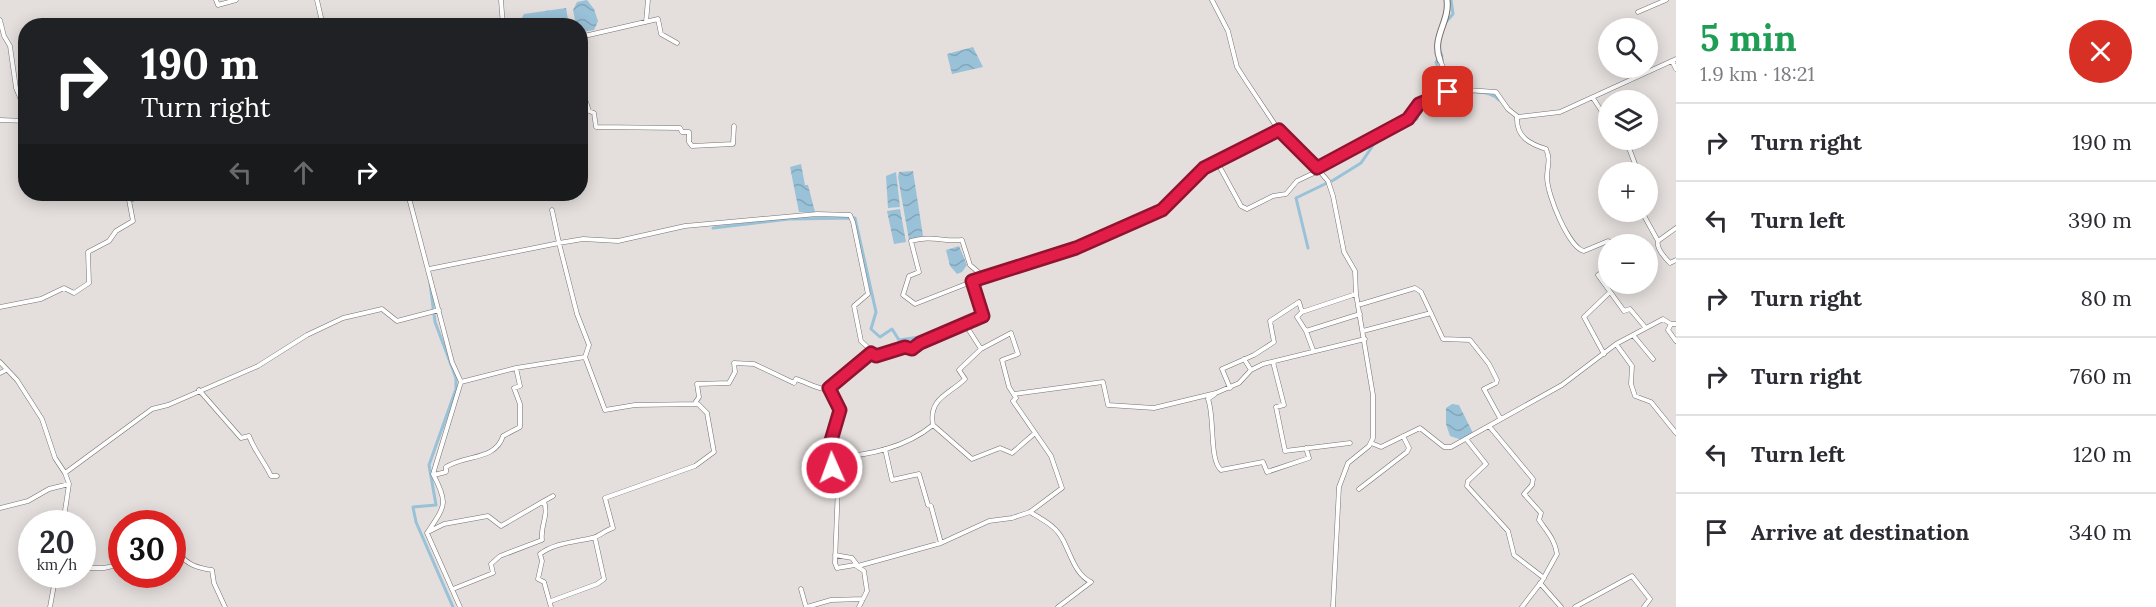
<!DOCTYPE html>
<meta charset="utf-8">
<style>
body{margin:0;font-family:Lora,serif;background:#f2f2f3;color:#2b2b33;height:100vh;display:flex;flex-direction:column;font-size:22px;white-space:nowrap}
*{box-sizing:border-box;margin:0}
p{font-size:20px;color:#7c7c81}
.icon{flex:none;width:33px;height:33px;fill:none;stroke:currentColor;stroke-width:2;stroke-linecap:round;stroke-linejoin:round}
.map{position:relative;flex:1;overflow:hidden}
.details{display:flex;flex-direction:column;background:#fff;width:480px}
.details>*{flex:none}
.guide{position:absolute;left:18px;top:18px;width:570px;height:183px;border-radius:24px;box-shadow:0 3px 15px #0003;background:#202124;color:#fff;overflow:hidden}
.buttons{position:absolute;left:1598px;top:18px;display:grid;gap:12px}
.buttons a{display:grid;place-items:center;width:60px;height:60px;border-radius:50%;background:#fff;box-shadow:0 3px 15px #0003;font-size:30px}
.speed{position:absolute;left:18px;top:510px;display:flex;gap:12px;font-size:30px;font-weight:700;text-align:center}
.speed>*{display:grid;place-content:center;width:78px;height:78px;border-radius:50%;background:#fff;box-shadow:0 3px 15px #0003;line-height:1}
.speed small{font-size:15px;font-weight:400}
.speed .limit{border:9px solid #d22;background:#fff;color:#111}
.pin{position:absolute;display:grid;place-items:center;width:51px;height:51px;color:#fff;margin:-26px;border-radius:12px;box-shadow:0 3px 9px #0006}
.me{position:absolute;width:66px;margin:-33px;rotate:358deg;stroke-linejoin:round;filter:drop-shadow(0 0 4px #0008)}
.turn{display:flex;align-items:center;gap:21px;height:126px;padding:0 24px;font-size:27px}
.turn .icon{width:78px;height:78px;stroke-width:2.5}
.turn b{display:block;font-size:42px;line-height:51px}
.lanes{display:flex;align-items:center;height:57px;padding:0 24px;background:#0003;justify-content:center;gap:30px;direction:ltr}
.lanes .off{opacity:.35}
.round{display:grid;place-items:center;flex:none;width:63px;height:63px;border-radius:32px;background:#f2f2f3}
.summary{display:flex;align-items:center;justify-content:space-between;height:102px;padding:0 24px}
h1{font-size:36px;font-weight:700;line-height:45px;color:#1e9e55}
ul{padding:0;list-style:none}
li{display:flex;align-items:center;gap:18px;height:78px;padding:0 24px;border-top:2px solid #e1e1e2}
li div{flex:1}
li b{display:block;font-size:22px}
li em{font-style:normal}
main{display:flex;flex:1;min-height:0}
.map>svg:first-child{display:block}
.water{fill:url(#water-waves)}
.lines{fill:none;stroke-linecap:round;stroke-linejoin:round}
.canal{stroke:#99c1d8;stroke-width:3}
.street-casing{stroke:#75716f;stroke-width:5}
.secondary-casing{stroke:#75716f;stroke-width:7}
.street{stroke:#fff;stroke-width:4}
.secondary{stroke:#fff;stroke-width:5}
.route-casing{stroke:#92132f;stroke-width:15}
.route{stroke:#e11d48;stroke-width:10}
</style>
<main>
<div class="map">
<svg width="1676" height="607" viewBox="0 0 1676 607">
<defs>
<pattern id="water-waves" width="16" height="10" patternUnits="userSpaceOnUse" patternTransform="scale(1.5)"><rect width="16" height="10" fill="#99c1d8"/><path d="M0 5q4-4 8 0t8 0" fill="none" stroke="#83a5b8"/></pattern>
</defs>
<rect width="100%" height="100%" fill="#e4dfdd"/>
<path class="water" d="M587,0L594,9L598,21L594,30L581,32L580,26L576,25L573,10L577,2Z
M566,8L569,25H518L524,14Z
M973,47L983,67L952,74L947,54Z
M801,164L805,185H808L815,212H799L790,167Z
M913,171L923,236L909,240L898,177L899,172Z
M896,172L900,207L888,208L886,176Z
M900,209L906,242L894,244L887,211Z
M959,246L967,265L962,272L957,274L950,266L946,250Z
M1452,404L1459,405L1473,433L1462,440L1450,436L1446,424V408Z"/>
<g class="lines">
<path class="canal" d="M1446,22L1453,14L1451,0
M1439,49L1442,56L1436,62L1446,88
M1332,181L1361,163L1376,141L1417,119L1419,109C1435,97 1484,83 1499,100
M713,228L789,219L855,218L876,312L871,329L880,337L892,329L899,340L920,337L975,317L979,313L970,286
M1308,248L1296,198L1327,183
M430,283L435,322L456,378V389L429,465L436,505L413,507L416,522L453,607"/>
<g class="street-casing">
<path id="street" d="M216,0L218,5L236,0
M317,0L323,26
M501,0L503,26
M1212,0L1228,31L1237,67L1246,81L1282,135L1302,151L1328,181L1333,196L1344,252L1355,271L1356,294L1373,395V438L1369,446L1348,463L1339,487L1333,607
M1638,12L1666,0
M0,20L4,36L10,46L16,88L26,112
M646,22L648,0
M580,37L658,19L661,34L677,43
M1440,60L1452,89L1496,92L1508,109L1518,117L1560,112L1676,59
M1672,61L1676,69
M1593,98L1608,121
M580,101L586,102L589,111L594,113L596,127L680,128L682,132H689V142L692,146L733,144L734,126
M1517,117C1516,137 1530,144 1546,149C1551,160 1547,167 1547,177C1547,195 1569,248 1584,251L1608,241L1614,244
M0,120L26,121
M1626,140L1638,172
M1217,162L1241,206L1247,209L1273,196L1286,194L1297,181L1314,173L1336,156L1408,119L1419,104L1454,90
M1647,190L1650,198L1647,204
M408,194L452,362L461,382L433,474C449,504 445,506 427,533L460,607
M1642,212L1658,241C1656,248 1665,258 1670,263L1676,260
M1658,241L1676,228
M429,269L559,243L552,210
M1608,269L1598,275L1624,311L1630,309L1645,327
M984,277L970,265L962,240C944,242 931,235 911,241L919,272L909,276L903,295L915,304L984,277L1076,248L1162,210L1205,168L1279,131
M1358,305L1415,288L1421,292L1443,339L1470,340L1489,364L1497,380L1496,383L1484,389L1500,418
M0,307L41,299L64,288L74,293L89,283L88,252L109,241L116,231L133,221L129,200L142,196L143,194
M965,324L981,349
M1671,324L1668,330L1676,341
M1306,331L1297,317L1302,312L1356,294
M1363,331L1431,313
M1633,335L1653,359
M1616,344L1632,366L1631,384L1635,396L1651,402L1676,433
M912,349L920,343L983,316L972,281
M1313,350L1306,331L1360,314
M1604,354L1584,317L1610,292
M1244,359L1251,370
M0,362L17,380L42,419L55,458L65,473L69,484L63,524
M1273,362L1284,405L1276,407L1285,451L1350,443
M0,373L6,370
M461,382L516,368L585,357L589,345L577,314L559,243L583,239L618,241L685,226L817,214L850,215L853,222L868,294L854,306L861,341L876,355L910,347L915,353
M829,388L840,410L830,443L833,477L838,485L835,563L837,568L855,565L864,571L867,591L859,607
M1230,388L1222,369L1254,355L1274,342L1270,321L1299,302L1302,312
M199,390L241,438L249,436C255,452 264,461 271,476H277
M1014,394L1103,382L1108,405L1154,408L1216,393L1239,383L1251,370L1263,364L1365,339
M1215,394L1208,399C1215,417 1209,460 1221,470L1263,462L1267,472L1309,458L1306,448
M695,403L699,397L697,384L729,383L735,372L734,363L754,364L794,383L796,379C806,382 813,387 824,389L846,376L871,353
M933,425L972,459L1000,448L1012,453L1035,433
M1489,426L1533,479L1532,485L1524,494L1541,513L1539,520C1548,533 1555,540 1557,554L1542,581L1522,607
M1467,440L1486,464L1468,481L1467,486L1508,531L1514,555L1544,578
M1371,443L1381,447L1420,428L1444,447H1451L1562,385L1616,344L1663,319L1671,324H1676
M885,449L892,480L919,474L928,505L931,506L941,543
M833,458C869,455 905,448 933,425C928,398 950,394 965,379L959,370L962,367L981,349L1011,333L1018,354L1002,360L1009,387L1016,398L1013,401L1051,456L1062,488L1030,512L1012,518L989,521L941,543L858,566L852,558L835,555
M65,473L152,409L168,405L258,366L307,335L343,318L382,309L397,321L439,310
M434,475L446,472V467C466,454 495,461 503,436L520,427V404L514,388L520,386L516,368
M1359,489L1407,452L1409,448L1403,436
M0,508L28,501L49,489L69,484
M1030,512C1043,520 1056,526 1063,540C1071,555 1075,574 1091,582L1058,607
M430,531L444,524L488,516L501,526L544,501
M172,554L179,553C187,565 198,568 212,570L214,583L225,607
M82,568H104L122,564
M1540,583L1561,607
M453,589L493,573L491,564L500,556L542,540C540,525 549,517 544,501L553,496
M801,589L806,607
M551,601L597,584L604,579L595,538
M50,607L56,574
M551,607L544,582L538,579L542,561L540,554C554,543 575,542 592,538C599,537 605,530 613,528L605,498L695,466L714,452L707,413L698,404L635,405L605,410L585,357
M807,607L831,600L863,599
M1575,607L1632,576L1650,599L1644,607"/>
</g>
<g class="secondary-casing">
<path id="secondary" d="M1440,60C1431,37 1450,22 1447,0"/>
</g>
<use href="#street" class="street"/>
<use href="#secondary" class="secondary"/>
</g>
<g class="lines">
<g class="route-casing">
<path id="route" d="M832,468L830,444L840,410L829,388L871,353L876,356L905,347L912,349L920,343L983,316L972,281L1076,248L1162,210L1204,168L1279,130L1317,168L1408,119L1419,104L1448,92"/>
</g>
<use href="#route" class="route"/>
</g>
</svg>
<div class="buttons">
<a><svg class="icon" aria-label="search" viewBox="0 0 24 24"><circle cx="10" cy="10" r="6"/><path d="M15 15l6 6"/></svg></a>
<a><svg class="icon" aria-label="layers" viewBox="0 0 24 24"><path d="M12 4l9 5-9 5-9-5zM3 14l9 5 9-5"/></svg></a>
<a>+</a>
<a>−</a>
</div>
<div class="speed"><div>20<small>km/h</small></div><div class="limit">30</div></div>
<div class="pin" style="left:1448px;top:92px;background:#d93025"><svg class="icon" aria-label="arrive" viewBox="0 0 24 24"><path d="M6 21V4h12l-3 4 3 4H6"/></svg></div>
<svg class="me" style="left:832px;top:468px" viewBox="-20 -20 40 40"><circle r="17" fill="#e11d48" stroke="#fff" stroke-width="3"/><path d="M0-11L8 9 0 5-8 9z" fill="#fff"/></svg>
<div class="guide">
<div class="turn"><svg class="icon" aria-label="right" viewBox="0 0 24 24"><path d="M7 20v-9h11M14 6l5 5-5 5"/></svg><div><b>190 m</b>Turn right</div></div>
<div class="lanes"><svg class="icon off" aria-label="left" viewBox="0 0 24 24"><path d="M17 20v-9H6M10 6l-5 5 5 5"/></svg><svg class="icon off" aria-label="ahead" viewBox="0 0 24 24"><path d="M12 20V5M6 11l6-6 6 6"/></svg><svg class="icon" aria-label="right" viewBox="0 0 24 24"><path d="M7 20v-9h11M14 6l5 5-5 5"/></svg></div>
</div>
</div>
<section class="details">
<div class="summary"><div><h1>5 min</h1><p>1.9 km · 18:21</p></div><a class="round" style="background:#d93025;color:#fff"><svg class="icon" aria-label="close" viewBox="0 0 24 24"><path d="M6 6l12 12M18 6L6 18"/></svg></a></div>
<ul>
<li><svg class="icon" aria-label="right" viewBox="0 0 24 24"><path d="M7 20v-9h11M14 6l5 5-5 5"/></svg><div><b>Turn right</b></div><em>190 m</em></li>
<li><svg class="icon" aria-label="left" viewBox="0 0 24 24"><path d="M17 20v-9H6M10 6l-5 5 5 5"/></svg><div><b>Turn left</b></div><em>390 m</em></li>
<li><svg class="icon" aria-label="right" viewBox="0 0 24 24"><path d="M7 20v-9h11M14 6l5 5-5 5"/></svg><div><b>Turn right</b></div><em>80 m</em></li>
<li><svg class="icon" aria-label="right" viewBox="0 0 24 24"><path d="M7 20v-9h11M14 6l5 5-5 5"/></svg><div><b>Turn right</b></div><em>760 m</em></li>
<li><svg class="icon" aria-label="left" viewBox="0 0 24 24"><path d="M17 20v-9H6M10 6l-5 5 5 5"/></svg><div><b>Turn left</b></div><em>120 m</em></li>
<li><svg class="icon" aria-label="arrive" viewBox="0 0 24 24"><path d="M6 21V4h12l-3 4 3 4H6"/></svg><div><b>Arrive at destination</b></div><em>340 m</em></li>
</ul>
</section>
</main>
